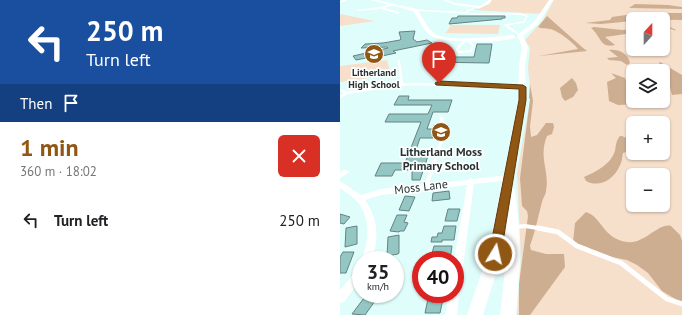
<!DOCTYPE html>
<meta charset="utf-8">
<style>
body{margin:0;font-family:"PT Sans",sans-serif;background:#f6f6f6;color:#202124;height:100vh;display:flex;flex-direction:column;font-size:15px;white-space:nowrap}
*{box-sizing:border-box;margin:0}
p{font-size:13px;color:#757577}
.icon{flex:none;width:22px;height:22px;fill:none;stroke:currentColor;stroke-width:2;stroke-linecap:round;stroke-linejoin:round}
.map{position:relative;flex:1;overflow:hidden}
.details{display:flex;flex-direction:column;background:#fff;width:340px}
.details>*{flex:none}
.hud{background:#1a4fa0;color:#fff;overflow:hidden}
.needle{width:26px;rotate:21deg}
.fabs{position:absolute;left:286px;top:12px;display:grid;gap:8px}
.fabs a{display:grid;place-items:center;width:44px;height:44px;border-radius:6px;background:#fff;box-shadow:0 1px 3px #0004;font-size:20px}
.speed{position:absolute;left:12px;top:251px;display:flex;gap:8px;font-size:20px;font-weight:700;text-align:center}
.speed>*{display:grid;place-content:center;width:52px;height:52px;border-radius:50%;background:#fff;box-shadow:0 1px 3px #0004;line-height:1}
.speed small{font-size:10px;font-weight:400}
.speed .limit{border:6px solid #d22;background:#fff;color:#111}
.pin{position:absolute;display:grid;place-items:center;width:34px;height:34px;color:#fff;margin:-41px -17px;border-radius:50% 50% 50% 0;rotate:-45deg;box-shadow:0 0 4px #0007}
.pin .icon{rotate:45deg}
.me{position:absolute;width:44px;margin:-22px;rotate:9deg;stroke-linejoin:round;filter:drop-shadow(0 0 3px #0008)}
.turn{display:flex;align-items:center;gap:14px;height:84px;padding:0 20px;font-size:18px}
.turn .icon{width:52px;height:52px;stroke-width:2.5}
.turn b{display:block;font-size:28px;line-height:34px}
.then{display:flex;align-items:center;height:38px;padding:0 20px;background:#0003;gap:8px;font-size:15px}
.round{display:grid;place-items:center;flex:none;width:42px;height:42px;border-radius:6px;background:#f6f6f6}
.summary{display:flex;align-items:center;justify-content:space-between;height:68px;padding:0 20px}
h1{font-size:24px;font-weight:700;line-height:30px;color:#905613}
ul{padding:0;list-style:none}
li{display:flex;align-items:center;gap:12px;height:60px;padding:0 20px}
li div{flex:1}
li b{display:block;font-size:15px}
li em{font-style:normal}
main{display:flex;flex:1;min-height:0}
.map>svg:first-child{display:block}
.green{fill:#f6dfcb;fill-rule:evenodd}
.forest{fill:#ceae91}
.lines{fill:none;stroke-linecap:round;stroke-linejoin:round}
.stream{stroke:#c3a387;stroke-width:1}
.building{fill:#94c7c4;stroke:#678280}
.lane-far5{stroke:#fff;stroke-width:1.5}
.lane-far4{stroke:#fff;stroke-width:2}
.lane-far3{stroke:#fff;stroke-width:2.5}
.lane-far2{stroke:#fff;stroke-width:3}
.lane-far1{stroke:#fff;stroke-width:4}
.lane{stroke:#fff;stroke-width:5}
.street{fill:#fff;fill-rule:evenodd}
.secondary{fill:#fff;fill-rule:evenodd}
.route{fill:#905613;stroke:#5e380c}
.labels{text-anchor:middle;stroke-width:3.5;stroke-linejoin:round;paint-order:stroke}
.far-poi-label{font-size:10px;font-weight:bold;fill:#283333;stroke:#fff}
.poi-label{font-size:12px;font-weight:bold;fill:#283333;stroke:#fff}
.street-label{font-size:12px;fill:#283333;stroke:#fff}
</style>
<main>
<section class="details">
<div class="hud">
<div class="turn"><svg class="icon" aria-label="left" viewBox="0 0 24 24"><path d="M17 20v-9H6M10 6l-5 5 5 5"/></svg><div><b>250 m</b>Turn left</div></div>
<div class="then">Then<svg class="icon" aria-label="arrive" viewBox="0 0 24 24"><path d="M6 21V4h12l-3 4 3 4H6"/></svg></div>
</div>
<div class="summary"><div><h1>1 min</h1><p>360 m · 18:02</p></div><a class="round" style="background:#d93025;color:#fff"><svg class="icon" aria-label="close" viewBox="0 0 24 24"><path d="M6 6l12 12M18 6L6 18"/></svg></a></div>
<ul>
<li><svg class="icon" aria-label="left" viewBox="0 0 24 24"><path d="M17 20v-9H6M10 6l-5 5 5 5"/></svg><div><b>Turn left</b></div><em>250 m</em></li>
</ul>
</section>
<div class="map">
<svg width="342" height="315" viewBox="0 0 342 315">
<rect width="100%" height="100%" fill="#dffdfb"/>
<path class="green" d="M151,0H212L204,14L134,10L148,3Z
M214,0H342V315H177L181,257L177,173L191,96L188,68L190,48L185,40L203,20ZM293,19H323V49H293ZM293,71H323V101H293ZM293,123H323V153H293ZM293,175H323V205H293Z
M0,14L35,21L0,26Z
M111,25H160L158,34L106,33Z
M47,60L51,75L0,82V66Z"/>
<path class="forest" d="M295,4L328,5L342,7V9L289,8Z
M300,13H342V20L293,19V21L261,24L245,23L270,20L272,17Z
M207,16L242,47L247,51L199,56L238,49C235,44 216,29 210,29C205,28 202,29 198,27Z
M254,27L282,30L293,29V33L265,37L275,45C260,49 261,36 251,28Z
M269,50C278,49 288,53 290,63L287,65L281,61L269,60L267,58L278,57Z
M320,62L342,75V94L332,95L327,76L329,73L319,63Z
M271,73L285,78L288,88L293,91V101H299L300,104L278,105L269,101L267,82L276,78Z
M232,78L236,83L238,90L233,97L225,101L222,97L220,88Z
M190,84L193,101L190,126L191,137L197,135L206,123H213L214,127L212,134L207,136C198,158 210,171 206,191C206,194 203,198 202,202C198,217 195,232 190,246L191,250L206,254H224L225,267L190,315H179V284L188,216L187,211L182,206L180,178L190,99L189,98Z
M280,136H282L293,141V150L283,153C282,157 282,162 280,165C274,180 259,188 246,181L244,177C257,171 270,165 275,151C276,145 276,141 280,136Z
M246,212C262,217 263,239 287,242C304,245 319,222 331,226L340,235L342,241V303L322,291L308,273L297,265L287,260L261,255L247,247L233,242L235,223Z"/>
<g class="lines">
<path class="stream" d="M326,26L335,30"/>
</g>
<path class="building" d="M118,16H165V18H162V19L109,24L112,18H117Z
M75,31L73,39L77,42L87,40L92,43L53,51L56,53L28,59L26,58L16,60L13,56L48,48L47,47L21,48L25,44L43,43L60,40L61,39L59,32Z
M137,44H152L149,63L85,62L89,55H98L97,57H134Z
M59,96H69L68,100H112L108,112H93L87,129H96L93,138H80L75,153H89L80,180H72V170H55L52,176H35L41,163H65L81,122H45L49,114H88L92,105H54Z
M109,191L110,199L92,201L93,193Z
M65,196L75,197L69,211L59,210Z
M108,209H120L117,221H105Z
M0,214L10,217L4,224L0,223Z
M57,215H67L64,222L68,223L64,231H60L59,232L50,231Z
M17,226V244L5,247L6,228Z
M104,226H116L114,240H102V242H91L92,237H97L98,233H102Z
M59,235V253L58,254L47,256L48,237Z
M94,246H112L110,260H94V258L91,257Z
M3,252H14L6,273H0V257Z
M27,294H40L25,315L12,314Z
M89,294H104L100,313H85Z"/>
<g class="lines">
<path class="lane-far5" d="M0,2L6,0
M75,10L128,13
M127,11L133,9
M130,14H179L187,16L184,22L165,25
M165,25L170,28"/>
<path class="lane-far4" d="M168,27L177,33
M128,39L120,45L117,50L119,52L131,51L133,45L128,41
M59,61V63"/>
<path class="lane-far3" d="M59,62L62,85
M0,90L7,93L0,97
M7,93L57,85L75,84L183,87"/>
<path class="lane-far2" d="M95,161L106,127L101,118"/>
<path class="lane-far1" d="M86,187L95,160
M176,227L185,226L204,229"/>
<path class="lane" d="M198,228L218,232L237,246L281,263L327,299L342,304"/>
<path class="street" d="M103,0H107L115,3L140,6L149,0H152L149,4L138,9L137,8L115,5Z
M53,3L54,5L44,8L59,12V14L41,9L18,11L16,10L41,7Z
M3,170H6L10,172L0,178V173Z
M168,175L171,176L172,178L171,180L134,184L120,289L119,292L117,315H105L109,294H115L114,260L127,185L41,195L25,200C38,218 40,240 31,260H21C30,241 31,215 15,199C11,195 5,192 0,188V181L21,195L41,189L128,180L131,178L134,179Z
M21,266V279L4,302L0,303V290L11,277L17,267Z"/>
<path class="secondary" d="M30,0H37L77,9C83,17 87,29 95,34C110,42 156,37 173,35L176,37C166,44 102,43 91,36C83,31 79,19 73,11Z
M209,0H213L198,24L183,36L188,47L185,65L186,100L172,187L175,190L179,227L180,260L176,315H160L166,260V224L162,254L143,315H127L148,254L178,100L179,65L182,47L177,35L194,22Z"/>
</g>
<path class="route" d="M99,81L183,85L186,87V100L161,254L159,257L155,259L151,257L149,254L179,100V89L96,85L95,83Z"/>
<defs>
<g id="school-disc" transform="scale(1)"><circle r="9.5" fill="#905613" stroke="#fff"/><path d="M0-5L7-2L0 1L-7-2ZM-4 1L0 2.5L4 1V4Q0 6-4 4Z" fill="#fff"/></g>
</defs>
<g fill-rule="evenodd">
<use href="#school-disc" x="34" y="54"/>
<use href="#school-disc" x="101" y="132"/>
</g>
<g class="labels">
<g class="far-poi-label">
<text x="34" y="76">Litherland<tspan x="34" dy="12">High School</tspan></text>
</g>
<g class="poi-label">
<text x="101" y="156">Litherland Moss<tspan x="101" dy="14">Primary School</tspan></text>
</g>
<g class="street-label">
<text transform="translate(81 187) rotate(-7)" y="4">Moss Lane</text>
</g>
</g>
</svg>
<div class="fabs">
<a><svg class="needle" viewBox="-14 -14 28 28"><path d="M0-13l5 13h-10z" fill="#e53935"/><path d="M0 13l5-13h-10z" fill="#757577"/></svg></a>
<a><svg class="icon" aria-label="layers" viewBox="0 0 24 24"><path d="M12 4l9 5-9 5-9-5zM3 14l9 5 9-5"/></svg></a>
<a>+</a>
<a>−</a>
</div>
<div class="speed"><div>35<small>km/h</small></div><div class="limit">40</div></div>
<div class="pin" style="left:99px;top:83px;background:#d93025"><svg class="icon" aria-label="arrive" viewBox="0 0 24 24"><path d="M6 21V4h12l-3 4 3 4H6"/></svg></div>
<svg class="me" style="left:155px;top:254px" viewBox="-20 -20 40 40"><circle r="17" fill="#905613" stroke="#fff" stroke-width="3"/><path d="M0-11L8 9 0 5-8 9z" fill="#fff"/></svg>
</div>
</main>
